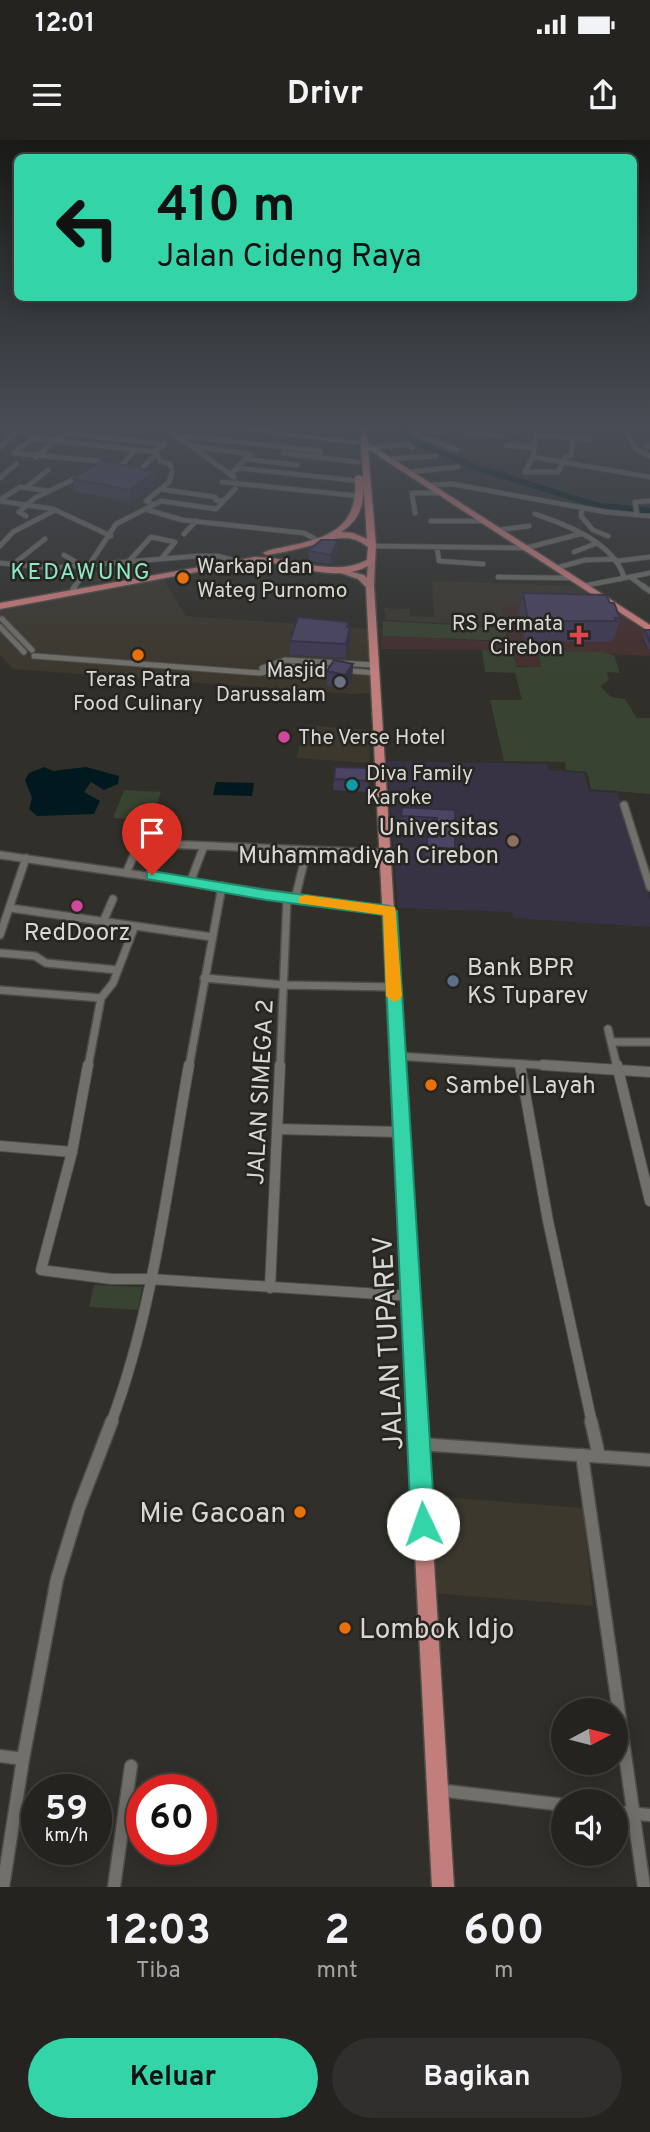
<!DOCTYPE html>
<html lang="id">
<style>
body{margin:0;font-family:Overpass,sans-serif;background:#302f2d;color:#f1f3f6;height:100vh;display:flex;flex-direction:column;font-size:26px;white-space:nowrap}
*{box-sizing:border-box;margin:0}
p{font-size:23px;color:#a3a4a5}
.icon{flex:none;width:38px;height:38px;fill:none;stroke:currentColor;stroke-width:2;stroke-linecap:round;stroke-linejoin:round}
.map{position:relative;height:1747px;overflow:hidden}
.details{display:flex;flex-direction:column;background:#242320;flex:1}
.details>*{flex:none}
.guide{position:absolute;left:14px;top:14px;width:623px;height:147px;border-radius:10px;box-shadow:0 4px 18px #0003,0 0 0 2px #41403e;background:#33d4a8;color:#111;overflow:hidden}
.needle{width:46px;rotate:83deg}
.fabs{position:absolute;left:551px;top:1558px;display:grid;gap:14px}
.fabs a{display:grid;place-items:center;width:77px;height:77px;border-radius:50%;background:#242320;box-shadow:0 4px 18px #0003,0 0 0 2px #41403e;font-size:35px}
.speed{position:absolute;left:21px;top:1634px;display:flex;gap:14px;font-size:35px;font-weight:700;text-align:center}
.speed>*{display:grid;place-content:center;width:91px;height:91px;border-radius:50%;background:#242320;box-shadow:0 4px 18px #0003,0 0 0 2px #41403e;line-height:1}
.speed small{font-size:18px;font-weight:400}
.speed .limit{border:10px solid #d22;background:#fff;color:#111}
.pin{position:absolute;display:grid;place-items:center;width:60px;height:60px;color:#fff;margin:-72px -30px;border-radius:50% 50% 50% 0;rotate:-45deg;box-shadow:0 0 7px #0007}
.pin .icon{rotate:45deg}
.me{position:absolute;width:77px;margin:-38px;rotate:357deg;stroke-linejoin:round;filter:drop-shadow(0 0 5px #0008)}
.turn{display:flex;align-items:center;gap:24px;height:147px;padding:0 28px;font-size:32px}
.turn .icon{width:91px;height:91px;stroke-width:2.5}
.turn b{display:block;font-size:49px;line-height:60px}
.eta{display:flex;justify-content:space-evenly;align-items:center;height:119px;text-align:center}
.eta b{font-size:42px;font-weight:700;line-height:49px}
.button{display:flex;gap:14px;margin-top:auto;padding:14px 28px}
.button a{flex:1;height:80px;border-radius:42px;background:#33d4a8;color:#111;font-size:28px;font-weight:700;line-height:80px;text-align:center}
.button a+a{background:#302f2d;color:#f1f3f6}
.status{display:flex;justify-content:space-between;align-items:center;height:49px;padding:0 35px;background:#242320;direction:ltr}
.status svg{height:19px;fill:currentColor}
header{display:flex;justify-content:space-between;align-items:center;height:91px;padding:0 28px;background:#242320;font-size:32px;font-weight:700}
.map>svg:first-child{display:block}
.built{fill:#3c382e}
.education{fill:#373344}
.medical{fill:#45302f}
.green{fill:#394332}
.water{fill:#00191f}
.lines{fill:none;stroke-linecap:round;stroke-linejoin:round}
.river{fill:#00191f;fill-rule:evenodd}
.minor-far4-casing{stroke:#4e4d48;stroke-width:6}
.minor-far3-casing{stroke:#4e4d48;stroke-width:7}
.minor-far2-casing{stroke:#4e4d48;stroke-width:10}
.minor-far1-casing{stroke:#4e4d48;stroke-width:12}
.minor-casing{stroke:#4e4d48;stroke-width:15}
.primary-casing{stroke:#4e4d48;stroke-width:3}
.trunk-casing{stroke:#4e4d48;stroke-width:3}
.minor-far4{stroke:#72706b;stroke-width:4.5}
.minor-far3{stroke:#72706b;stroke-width:5}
.minor-far2{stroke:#72706b;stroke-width:7}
.minor-far1{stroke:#72706b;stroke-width:10}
.minor{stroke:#72706b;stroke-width:12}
.primary{fill:#c17e7b;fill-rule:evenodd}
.trunk{fill:#db8280;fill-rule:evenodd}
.wall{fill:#403a54}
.shaded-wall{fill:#343045}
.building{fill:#4b4462;stroke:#343045;stroke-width:2}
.route{fill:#33d4a8;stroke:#218a6d;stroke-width:2}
.slow{fill:#f59e0b}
.food-dot{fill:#e8710a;stroke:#262520;stroke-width:2.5}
.health-dot{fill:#e0444e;stroke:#262520;stroke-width:2.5}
.worship-dot{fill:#6b7280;stroke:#262520;stroke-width:2.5}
.hotel-dot{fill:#d1479c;stroke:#262520;stroke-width:2.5}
.culture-dot{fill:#0f9aa8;stroke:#262520;stroke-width:2.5}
.education-dot{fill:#8d6e63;stroke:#262520;stroke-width:2.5}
.service-dot{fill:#5c6f8a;stroke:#262520;stroke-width:2.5}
.labels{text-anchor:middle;stroke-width:5;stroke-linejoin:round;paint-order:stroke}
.far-poi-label{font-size:21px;fill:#d8d7d4;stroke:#262520;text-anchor:start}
.far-quarter-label{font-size:23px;letter-spacing:2px;fill:#8de9c9;stroke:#262520}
.poi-label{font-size:24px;fill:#d8d7d4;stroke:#262520;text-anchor:start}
.street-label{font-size:24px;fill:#d8d7d4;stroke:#262520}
.near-street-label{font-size:28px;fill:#d8d7d4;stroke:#262520}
.near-poi-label{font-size:28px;fill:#d8d7d4;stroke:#262520;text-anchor:end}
</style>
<div class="status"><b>12:01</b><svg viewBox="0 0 49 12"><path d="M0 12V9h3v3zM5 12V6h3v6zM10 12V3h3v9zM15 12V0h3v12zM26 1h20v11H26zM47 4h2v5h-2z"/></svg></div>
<header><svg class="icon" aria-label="menu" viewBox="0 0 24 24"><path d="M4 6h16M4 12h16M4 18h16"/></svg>Drivr<svg class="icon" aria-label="share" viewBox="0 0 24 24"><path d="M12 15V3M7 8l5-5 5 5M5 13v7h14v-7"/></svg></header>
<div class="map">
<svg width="650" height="1747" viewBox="0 0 650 1747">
<rect width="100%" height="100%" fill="#302f2a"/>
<path class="built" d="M131,422L139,434L91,443L100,424Z
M163,439L186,476L368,489L371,553L352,554L13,529L0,515V467Z
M432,441L578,446L609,467L503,465L506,487L386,480L384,468L410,469V476L434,477Z
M305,585L369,590L370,623L296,618L300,605L304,604Z
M428,1356L583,1368L593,1466L433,1453Z"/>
<path class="education" d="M387,621L547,624L548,630L584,633L589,651L618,653L646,741L650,759V787L513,778L512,772L398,768Z"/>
<path class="medical" d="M502,465L609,467L650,494V497L641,498L646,509H650V516L536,510L540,527L517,526L513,510L381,509V496L509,502Z"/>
<path class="green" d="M383,481L505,488L507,501L382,496Z
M482,510H512L517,527H541L537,511L601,512L614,515L620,533L607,532L609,540L600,546L611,557L625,559L637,578H650V654L591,649L587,632L566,630L565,622L504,621L490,560H522L515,533L485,532Z
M124,650L161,652L151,680L113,678Z
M94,1145L142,1147L138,1170L89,1167Z"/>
<path class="water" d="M44,627L53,631L86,627L119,636L118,644L104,650L91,642L84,652L100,661L94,674L37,676L29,669L32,658L25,640L29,633Z
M216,642L254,643L252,656L213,655Z"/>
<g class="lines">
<path class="river" d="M396,288H405L415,299L481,326L596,362L650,368V374L592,367L475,330L409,303Z"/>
<g class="minor-far4-casing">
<path id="minor-far4" d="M166,288L175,295L320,311L319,317
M411,288L412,293L457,310
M462,288L463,292L503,296
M492,288L521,291
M537,288L533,317L650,337
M624,288L636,309L650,316
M0,289L33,293L42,288
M411,291L448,292
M176,295L234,337
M536,295L589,299
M103,299L115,288
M507,305L533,308
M191,306L250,314L230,335
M647,306H650
M0,307L17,291
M371,308L406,304L412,307
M14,313L33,298L156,312L160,321L170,324L171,327
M14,313L99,321
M283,313L358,322
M36,317L64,293L165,304L154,311
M532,318L525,332H558L566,317L571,315L573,298
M246,319L297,325
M389,319L436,316
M238,328L359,341
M118,329L135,310
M133,331H139L157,313
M409,332L458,327
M0,338L16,324
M222,342L359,356
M429,345L452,344L606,372L650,376
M27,347L48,330
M160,349L215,357L216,360L223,361
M0,360L20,347L48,351
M0,361L53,369L111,396
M153,364L146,361L169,342L172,332
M582,368L581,376L593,390L608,396
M145,369L182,380L304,393L319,401
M415,373L412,353H441
M535,374C567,385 613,402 624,437L621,439
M637,375L635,362L650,361
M26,376L19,372L35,358L74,339
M431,381H484
M498,390L529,386
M184,394L196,381
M0,406L13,392L55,370
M372,406L526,408L580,394
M437,407L439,421L483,424
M574,412L597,403
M64,415L81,425
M129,421L151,397L175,402L162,418
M617,421L650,417
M0,423L53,428L197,416H218L232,420
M12,425L45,399
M556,428L585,420L615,419
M498,437L571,438
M632,438L645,448
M583,446L650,433
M74,448L116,384L161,361L216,369L235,349"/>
</g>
<g class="minor-far3-casing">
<path id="minor-far3" d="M643,446L650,451
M73,449L75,446
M2,479L32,510
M0,487L24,512
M34,516L260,533L291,526L376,533
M262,528L285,520L375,525"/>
</g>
<g class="minor-far2-casing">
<path id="minor-far2" d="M624,665L650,747
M0,715L390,771
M127,731L139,703L386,713
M191,740L204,706
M295,759L307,710
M10,768L212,797
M103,782L113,759
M0,795L26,718
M0,813L35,816L46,823L118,830
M204,838L284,845L393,847
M0,850L101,858L88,927
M101,858L113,843L134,788
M608,889L617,927
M611,902H650
M397,916L570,927
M520,924L521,927
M189,927L222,746
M280,927L287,758"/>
</g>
<g class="minor-far1-casing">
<path id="minor-far1" d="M88,925L72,1012L41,1130L111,1139H150L410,1156
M520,925L548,1081L592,1283
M543,925L650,932
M617,925L650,1061
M277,989L401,992
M0,1006L72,1012
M270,1148L280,925
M111,1283C153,1173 168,1041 189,925"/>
</g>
<g class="minor-casing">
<path id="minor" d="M591,1281L599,1316
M419,1304L650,1320
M582,1315L644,1747
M0,1616L23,1619
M438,1650L564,1665
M616,1672L650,1675
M3,1747L23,1619L57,1439L79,1367L112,1281
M114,1747L131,1626"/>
</g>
<g class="primary-casing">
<path id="primary" d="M229,288H250L359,302L356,304Z
M368,419L375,421L374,446L454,1747H432L366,447L358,439L329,429L333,427L364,435L367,438Z"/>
</g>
<g class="trunk-casing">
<path id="trunk" d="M360,288H366L368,303L650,485V492L368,309L376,406L375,421C342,448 293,422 255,421L0,469V463L255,417C292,417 332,438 367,420L368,407C347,390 328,401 305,407C293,410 280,413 267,415L263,413C270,409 280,408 289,406C332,397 359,386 355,337L359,335L363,337C365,360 362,379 341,392L353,393L367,399Z"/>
</g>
<use href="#minor-far4" class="minor-far4"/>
<use href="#minor-far3" class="minor-far3"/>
<use href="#minor-far2" class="minor-far2"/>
<use href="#minor-far1" class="minor-far1"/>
<use href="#minor" class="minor"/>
<use href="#primary" class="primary"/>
<use href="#trunk" class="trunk"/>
</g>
<path class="wall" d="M73,339L157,344L131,362L75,352Z
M338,410L331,424L309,421L308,411Z
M523,453L610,463L620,478L614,499H612L611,502L525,501L519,474Z
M348,487L350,502L346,518L290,515V501Z
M645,490H650V509H648L643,498Z
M353,524L352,539L345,550L327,546V531Z
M370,628L368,652L333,650L334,639Z
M402,667L455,670V709L453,724L425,722L427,697H435V693L400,691Z"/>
<path class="shaded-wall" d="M155,331L157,344L131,362L129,350Z
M338,400V410L331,424V415Z
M348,482V495L350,487V502L346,518V504Z
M353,524L352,539L345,550V535Z"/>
<path class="building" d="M101,321L155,331L129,350L73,339Z
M321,400H338L331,415L308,411Z
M523,453L606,455L610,463H614L620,478H615L616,481H528Z
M298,477L348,482L347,487H350L346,504L290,501Z
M645,490H650V502Z
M334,520L353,524L345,535L327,531Z
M335,627L370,628L369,641L334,639Z
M402,667L455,670V709L427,707V697H437V678L401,676Z"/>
<linearGradient id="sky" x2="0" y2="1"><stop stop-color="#1a1a17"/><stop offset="0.54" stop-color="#484d55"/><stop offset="1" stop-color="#484d55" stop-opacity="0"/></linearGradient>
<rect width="650" height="533" fill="url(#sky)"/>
<path class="route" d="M152,731L266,750L390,766L397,771L435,1384L431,1392L423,1395L415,1392L411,1384L383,775L266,760L147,739V732Z"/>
<path class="slow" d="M305,755L395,767L402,856L399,860L394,862L386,856L383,775L299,763V757Z"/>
<g class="food-dot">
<circle cx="183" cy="438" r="7"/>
<circle cx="138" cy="515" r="7"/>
<circle cx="431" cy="945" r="7"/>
<circle cx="300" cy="1372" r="7"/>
<circle cx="345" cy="1488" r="7"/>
</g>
<path class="health-dot" d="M575.5 484.5h7v7h7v7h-7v7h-7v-7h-7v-7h7z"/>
<circle class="worship-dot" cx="340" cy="542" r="7"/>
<g class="hotel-dot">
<circle cx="284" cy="597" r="7"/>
<circle cx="77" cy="766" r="7"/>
</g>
<circle class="culture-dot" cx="352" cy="645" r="7"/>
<circle class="education-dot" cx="513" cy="701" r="7"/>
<circle class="service-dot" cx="453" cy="841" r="7"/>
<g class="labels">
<g class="far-poi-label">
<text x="197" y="433">Warkapi dan<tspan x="197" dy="24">Wateg Purnomo</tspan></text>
<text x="563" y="490" text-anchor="end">RS Permata<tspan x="563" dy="24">Cirebon</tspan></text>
<text x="326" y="537" text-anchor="end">Masjid<tspan x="326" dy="24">Darussalam</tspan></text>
<text x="138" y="546" text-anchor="middle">Teras Patra<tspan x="138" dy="24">Food Culinary</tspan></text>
<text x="298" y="604">The Verse Hotel</text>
<text x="366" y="640">Diva Family<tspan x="366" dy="24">Karoke</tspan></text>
</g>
<g class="far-quarter-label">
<text x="81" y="439">KEDAWUNG</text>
</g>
<g class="poi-label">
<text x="499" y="695" text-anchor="end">Universitas<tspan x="499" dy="28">Muhammadiyah Cirebon</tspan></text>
<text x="77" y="800" text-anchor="middle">RedDoorz</text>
<text x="467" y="835">Bank BPR<tspan x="467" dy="28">KS Tuparev</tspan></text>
<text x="445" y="953">Sambel Layah</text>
</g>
<g class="street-label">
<text transform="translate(260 952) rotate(-87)" y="8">JALAN SIMEGA 2</text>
</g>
<g class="near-street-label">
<text transform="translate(387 1203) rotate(-93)" y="10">JALAN TUPAREV</text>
</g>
<g class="near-poi-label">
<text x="286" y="1382">Mie Gacoan</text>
<text x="359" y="1498" text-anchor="start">Lombok Idjo</text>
</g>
</g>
</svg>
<div class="fabs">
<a><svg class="needle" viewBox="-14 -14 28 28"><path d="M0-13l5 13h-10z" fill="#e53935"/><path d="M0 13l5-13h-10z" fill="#a3a4a5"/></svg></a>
<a><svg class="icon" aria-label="sound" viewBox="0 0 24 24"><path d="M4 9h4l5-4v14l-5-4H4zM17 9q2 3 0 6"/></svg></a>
</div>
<div class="speed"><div>59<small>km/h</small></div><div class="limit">60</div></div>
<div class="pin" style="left:152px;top:735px;background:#d93025"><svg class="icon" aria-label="arrive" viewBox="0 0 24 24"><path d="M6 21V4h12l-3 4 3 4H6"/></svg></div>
<svg class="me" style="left:423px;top:1384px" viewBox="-20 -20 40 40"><circle r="19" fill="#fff"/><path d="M0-13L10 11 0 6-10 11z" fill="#33d4a8"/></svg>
<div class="guide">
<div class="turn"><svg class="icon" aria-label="left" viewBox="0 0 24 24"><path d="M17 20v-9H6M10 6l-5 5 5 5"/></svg><div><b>410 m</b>Jalan Cideng Raya</div></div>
</div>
</div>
<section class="details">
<div class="eta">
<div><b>12:03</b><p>Tiba</p></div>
<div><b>2</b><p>mnt</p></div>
<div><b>600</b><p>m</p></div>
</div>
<div class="button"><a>Keluar</a><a>Bagikan</a></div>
</section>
